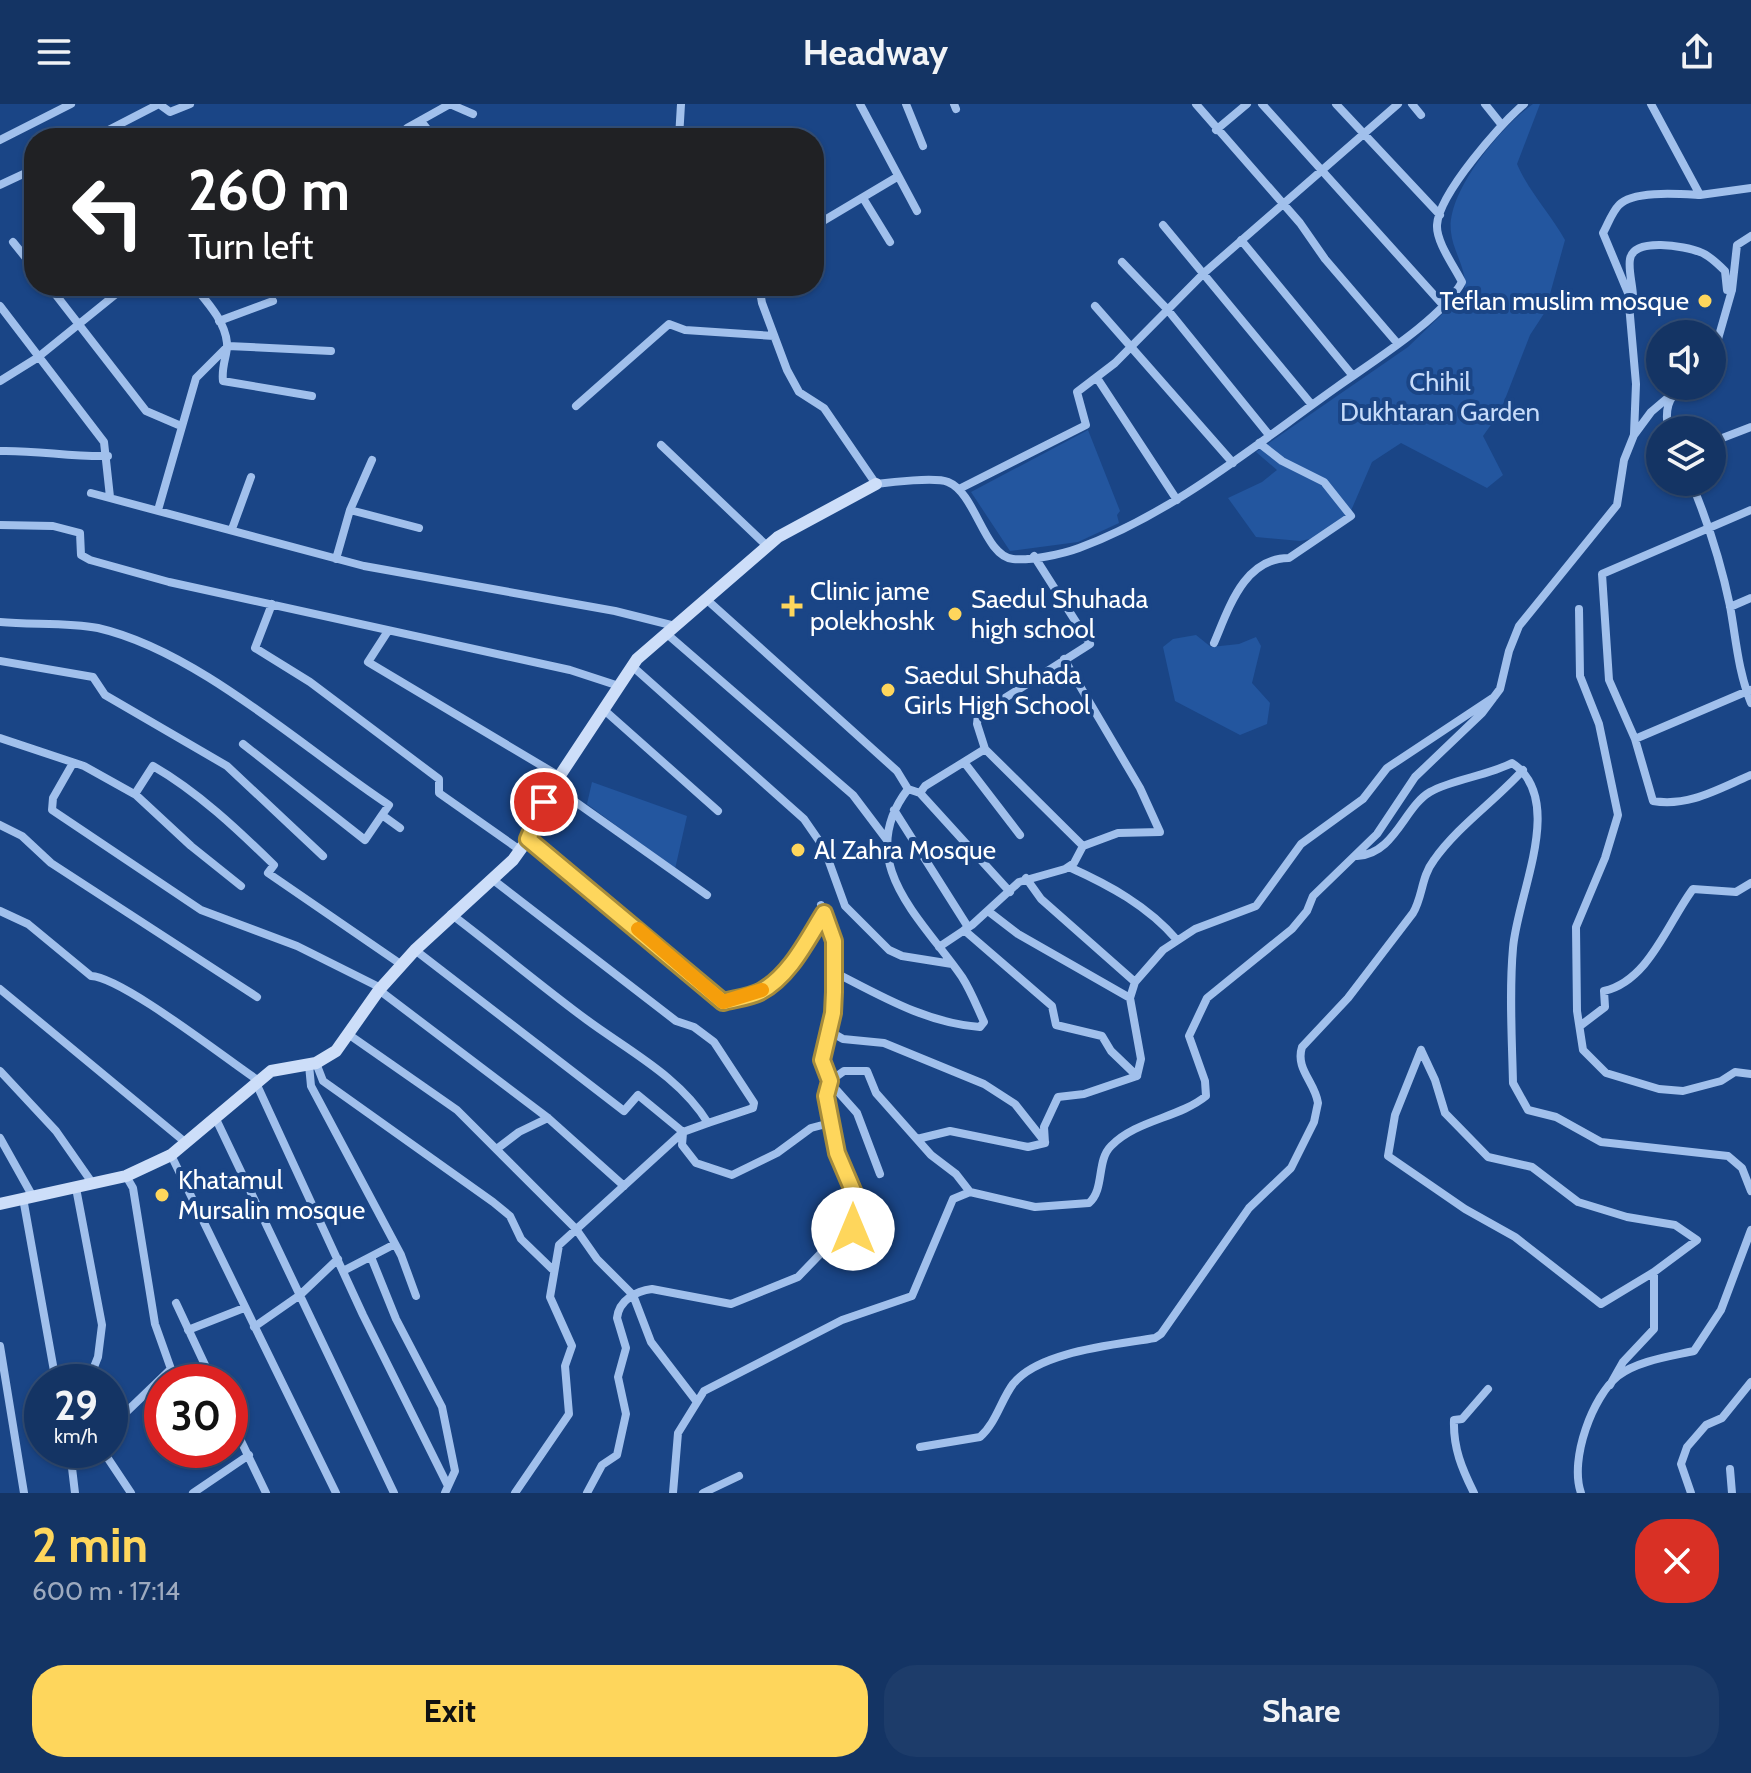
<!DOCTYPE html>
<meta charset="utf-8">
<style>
body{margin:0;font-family:Cabin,sans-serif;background:#1d3c6a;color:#f1f3f6;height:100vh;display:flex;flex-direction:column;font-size:30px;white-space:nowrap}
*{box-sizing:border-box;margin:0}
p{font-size:26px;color:#9daabf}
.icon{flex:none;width:44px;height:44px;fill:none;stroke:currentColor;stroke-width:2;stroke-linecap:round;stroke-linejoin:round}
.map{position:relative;height:1389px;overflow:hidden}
.panel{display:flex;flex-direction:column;background:#143464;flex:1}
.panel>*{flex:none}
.hud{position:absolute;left:24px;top:24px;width:800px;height:168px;border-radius:32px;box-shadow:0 2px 6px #0004,0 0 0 2px #334f78;background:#202124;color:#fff;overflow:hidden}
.fabs{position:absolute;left:1646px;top:216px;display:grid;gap:16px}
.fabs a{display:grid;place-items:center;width:80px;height:80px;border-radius:50%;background:#143464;box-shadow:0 2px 6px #0004,0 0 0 2px #334f78;font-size:40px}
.speed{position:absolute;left:24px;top:1260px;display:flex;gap:16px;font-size:40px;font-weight:700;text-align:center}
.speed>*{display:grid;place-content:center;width:104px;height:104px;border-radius:50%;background:#143464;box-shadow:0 2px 6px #0004,0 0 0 2px #334f78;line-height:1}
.speed small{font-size:20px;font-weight:400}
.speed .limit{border:12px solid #d22;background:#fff;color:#111}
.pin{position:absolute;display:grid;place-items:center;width:68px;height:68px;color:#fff;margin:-34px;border:4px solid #fff;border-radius:50%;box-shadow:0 2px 8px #0007}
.me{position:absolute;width:88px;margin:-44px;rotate:0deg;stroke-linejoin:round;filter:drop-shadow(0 0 6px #0008)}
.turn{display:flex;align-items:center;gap:28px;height:168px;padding:0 32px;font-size:36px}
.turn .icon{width:104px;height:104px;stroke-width:2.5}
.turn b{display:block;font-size:56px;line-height:68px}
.round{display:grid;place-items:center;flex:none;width:84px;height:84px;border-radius:32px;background:#1d3c6a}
.overview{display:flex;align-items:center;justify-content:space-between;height:136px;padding:0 32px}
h1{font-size:48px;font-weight:800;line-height:60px;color:#fed65c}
.button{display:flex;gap:16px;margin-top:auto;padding:16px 32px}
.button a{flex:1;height:92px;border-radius:32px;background:#fed65c;color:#111;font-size:32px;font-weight:800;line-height:92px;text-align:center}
.button a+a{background:#1d3c6a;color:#f1f3f6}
header{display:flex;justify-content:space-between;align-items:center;height:104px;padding:0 32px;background:#143464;font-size:36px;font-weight:800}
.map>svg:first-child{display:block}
.green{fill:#23569f}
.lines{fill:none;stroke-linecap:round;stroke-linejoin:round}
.street{stroke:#a1c0ec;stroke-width:8}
.secondary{stroke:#cddef9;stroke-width:12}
.route-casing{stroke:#a58b3c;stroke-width:20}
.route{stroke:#fed65c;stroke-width:14}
.slow{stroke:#f59e0b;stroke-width:14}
.poi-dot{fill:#fed65c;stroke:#1a4586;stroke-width:3}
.labels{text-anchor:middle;stroke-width:8;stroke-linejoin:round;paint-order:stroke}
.poi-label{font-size:26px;fill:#fff;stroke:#1a4586;text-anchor:start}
.park-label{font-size:26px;fill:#c6dbf9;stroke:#1a4586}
</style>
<header><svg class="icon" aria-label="menu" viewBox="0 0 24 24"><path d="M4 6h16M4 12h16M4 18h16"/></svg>Headway<svg class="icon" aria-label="share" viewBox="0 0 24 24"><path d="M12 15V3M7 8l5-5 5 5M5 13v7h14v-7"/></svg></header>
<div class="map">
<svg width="1751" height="1389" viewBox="0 0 1751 1389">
<rect width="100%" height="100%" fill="#1a4586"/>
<path class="green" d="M1533,0H1540L1517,60C1529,88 1550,109 1565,136L1545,208L1530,231L1500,308L1483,332L1503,371L1487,384L1401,339L1372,358L1350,409L1315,434L1300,437L1256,433L1228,394L1262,378L1277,366L1256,348L1408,243L1464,189C1469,167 1453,149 1451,128C1446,88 1502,22 1533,0Z
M1088,326L1120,407L1117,411L1119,419L1078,438L1010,447L971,388Z
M1196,531L1211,543L1239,540L1256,533L1261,542L1252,579L1270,599L1267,620L1240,631L1175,597L1163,543L1173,535Z
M592,678L687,712L675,765L587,700Z"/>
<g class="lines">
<path class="street" d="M450,0L473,10
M860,0L917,107
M906,0L923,42
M954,0L956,5
M1196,0L1300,119L1325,155L1398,240
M1262,0L1443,201
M1336,0L1440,111
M1412,0L1421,11
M1485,0L1501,20
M1651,0L1700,91L1751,84
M421,17L434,34
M407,24L450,0
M1216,26L1247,0
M93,34L159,0L170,8L190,0
M679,34L681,0
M0,36L71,0
M0,81L34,65
M863,94L890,138
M818,120L897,73
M1163,121L1312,301
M1241,136L1353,272
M13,138L34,164
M1122,158L1167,205L1269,331
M49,182L146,307L181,322
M194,182C207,198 225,217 227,239C228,250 221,262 223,277L312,292
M759,182L762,199L787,266L799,288L824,304L876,380C891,378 936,373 948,378C976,389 984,452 1013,455C1030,457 1063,450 1079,444C1174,409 1255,341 1337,283C1372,258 1442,215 1462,178C1454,162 1436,138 1437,121C1439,89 1501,20 1524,0
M1633,193C1633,182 1628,166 1630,155C1634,133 1685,142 1700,148C1709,151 1718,160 1725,167L1727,186H1732
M0,202L104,338L110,393
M1095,202L1233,359
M219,217L273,197
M1712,256L1732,186L1737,141L1751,132
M1097,274L1177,396
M0,277L37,254L126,182
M576,302L669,220L685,226L774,232
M1668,326C1665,306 1667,294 1683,282
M1634,330L1636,280L1628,189L1603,129C1608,120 1612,108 1619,101C1633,86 1681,90 1700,91
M1712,338L1751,323
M661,341L767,442
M0,347C37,346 70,353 108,352
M1691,378C1708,418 1721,459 1730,502C1736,535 1738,567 1751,599
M959,385L1086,321L1077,288L1115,259L1204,169L1398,0
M91,389L364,462L615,507L675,522
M158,406L196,274L228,242L331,247
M350,406L419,424
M1751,406L1602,470L1609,576L1635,635L1653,697C1689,703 1718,685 1751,671
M0,421L53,422L80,429L81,451L90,456L169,478L570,566L619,582
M232,425L251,373
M336,455L350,406L372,356
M706,495L897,667L908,685C852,758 922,815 962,873C971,887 977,903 984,918L980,923C926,919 881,892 834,868
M272,500L255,544L310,578L439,675V689L520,746
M1730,503L1751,494
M1579,505L1580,572L1599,620L1618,711L1605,754L1576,823L1577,907L1583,946L1606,969L1659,985L1683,987L1721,977L1735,968L1751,970
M0,518C31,521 68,518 98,524C198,547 304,645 389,701L382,711L400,724
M388,527L368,558L559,672
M667,530L853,691L887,736
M1214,539C1229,504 1244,454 1289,454L1351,412L1324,378L1282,357L1259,339
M0,557L93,573L105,591L227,662L323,752
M632,562L804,715L824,744L845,802L889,846L902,852L952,860
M603,605L718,707
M0,634L84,662L136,691L191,742L241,782
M1635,635L1750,586
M243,640L365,736L382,711
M985,645L1083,742
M964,658L1020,731
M73,659L53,694L52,706L201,806L297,842L381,884
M553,682L707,791
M908,685L920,689L925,682L985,645L977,620L978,611L1090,540L1034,452
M920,689L1010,788
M135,690L153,662C198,688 237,725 274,761L268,769L402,861
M894,706L968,823
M0,721L22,732L51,759L257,893
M528,735L723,898L760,888L782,870L824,809
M1357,752C1395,750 1404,703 1430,688C1453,675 1487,672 1512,659C1567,695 1517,791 1513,844C1509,888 1512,935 1513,979L1528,1006L1556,1013L1601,1038L1728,1052L1742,1064L1751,1087
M1069,763C1109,781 1148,802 1177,836
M1026,774L1041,795L1135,878
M492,775L676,917L694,923L714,938L754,999L753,1004L708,1019
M821,801L834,837L833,909L822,956L832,981L857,1009L880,1070
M0,807L28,820L91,872C122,873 226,955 259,977
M988,807L1018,830L1130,894
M451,810C497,845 541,882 587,916C629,947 680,973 708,1019L683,1028L559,1141L550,1193L572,1242L565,1262L569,1310L515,1389
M964,826L1052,902L1056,921L1102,932L1111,947L1137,972
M939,843L972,821L1019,778L1065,765L1074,759L1083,742L1118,729L1160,728L1140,684L1064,555
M415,846L624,1007L638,991L683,1028
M0,885L185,1038
M379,886L548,1014L624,1082
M1580,922L1605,903L1604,887C1649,877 1668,818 1693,785L1736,788L1751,779
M829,927L843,935L884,939L984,980L1015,1000L1045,1038
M348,930L457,1006L576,1125L597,1155L633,1191L651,1238L697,1298
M1421,946L1435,976L1445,1009L1488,1053L1532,1063L1578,1098L1627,1113L1675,1121L1697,1136L1654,1168V1225L1623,1258L1610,1281
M1421,946L1395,1011L1388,1052L1465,1105L1515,1133L1601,1200L1654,1168
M316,959L323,977L493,1098L510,1112L521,1135L552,1165
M309,961L311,982L401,1151L416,1192
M0,967L56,1027L93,1080
M256,979L363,1211L447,1380
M215,1013L394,1389
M683,1029L682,1041L696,1059L732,1071L777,1049L811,1024L830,1019
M0,1034L33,1093
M917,1035L950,1027L1028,1043L1045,1039L1044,1023L1058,993L1084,990L1137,972L1141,955L1130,894L1135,878L1163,846L1195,825L1256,802L1301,740L1363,695L1387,664L1494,593
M498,1044L519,1028L548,1014
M171,1051L336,1389
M76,1084L102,1221L98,1253L88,1278
M23,1094L56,1278
M371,1153L396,1215L442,1303L455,1367L445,1389
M343,1167L393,1141
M176,1199L213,1278
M254,1223L300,1191L338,1155
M188,1226L244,1204
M0,1242L24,1389
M120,1314L171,1265L155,1220L133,1084L126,1072
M230,1314L266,1389
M920,1343L980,1333C996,1319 1001,1296 1013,1280C1039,1247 1115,1241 1155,1234L1161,1230L1249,1104L1291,1064L1314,1018L1318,999C1315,978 1295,965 1302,943L1348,894L1413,809C1423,792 1421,773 1434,756C1458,722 1495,697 1523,666
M70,1347L75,1389
M71,1349L105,1350L131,1389
M1730,1365L1732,1389
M193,1389L249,1351
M587,1389L602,1361L617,1351L626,1310L618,1273L626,1244L617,1214C619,1196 636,1187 652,1185L731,1200L798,1173L824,1146L849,1135L857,1096L837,1049L826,992L830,977L844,967H867L876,989L931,1051L956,1070L970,1088L1035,1103L1089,1099C1105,1085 1096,1057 1111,1042C1136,1016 1179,1014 1206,992L1205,977L1189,932L1207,894L1292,825L1307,807L1313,792L1377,730L1415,673L1482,609L1500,585L1509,547L1519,522L1617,401L1624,356L1634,331L1651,308L1671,291
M673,1389L678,1329L704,1287L842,1216L912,1192L953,1095L970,1088
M703,1389L739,1372
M1474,1389C1462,1365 1453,1344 1454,1316L1462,1315L1488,1285
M1581,1389C1569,1355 1593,1292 1618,1272C1636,1257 1672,1252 1694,1247L1721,1206L1751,1126
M1691,1389L1681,1360L1687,1343L1706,1321L1722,1314L1751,1278"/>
<path class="secondary" d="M0,1100L126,1072L171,1051L271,967L316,959L336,947L379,886L415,846L513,756L528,735L553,682L637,555L778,433L876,380"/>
</g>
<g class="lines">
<g class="route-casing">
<path id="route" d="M544,698L528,735L723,898C735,895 750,893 760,888C790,872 807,836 824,809L834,837V888L833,909L822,956L830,977L826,992L837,1049L857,1096L853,1125"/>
</g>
<use href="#route" class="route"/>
<path class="slow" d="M638,825L723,898L762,886"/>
</g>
<g class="poi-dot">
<circle cx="1705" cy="197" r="8"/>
<path d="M788 490h8v8h8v8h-8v8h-8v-8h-8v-8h8z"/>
<circle cx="955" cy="510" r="8"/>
<circle cx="888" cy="586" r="8"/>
<circle cx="798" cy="746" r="8"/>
<circle cx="162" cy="1091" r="8"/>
</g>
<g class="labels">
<g class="poi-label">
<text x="1689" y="206" text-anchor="end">Teflan muslim mosque</text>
<text x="810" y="496">Clinic jame<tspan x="810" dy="30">polekhoshk</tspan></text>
<text x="971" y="504">Saedul Shuhada<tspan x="971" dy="30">high school</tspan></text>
<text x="904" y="580">Saedul Shuhada<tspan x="904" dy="30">Girls High School</tspan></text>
<text x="814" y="755">Al Zahra Mosque</text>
<text x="178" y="1085">Khatamul<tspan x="178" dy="30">Mursalin mosque</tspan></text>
</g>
<g class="park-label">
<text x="1440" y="287">Chihil<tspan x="1440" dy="30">Dukhtaran Garden</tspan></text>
</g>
</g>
</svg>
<div class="fabs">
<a><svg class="icon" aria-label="sound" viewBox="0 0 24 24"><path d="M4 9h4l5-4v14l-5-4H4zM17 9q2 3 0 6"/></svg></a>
<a><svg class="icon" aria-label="layers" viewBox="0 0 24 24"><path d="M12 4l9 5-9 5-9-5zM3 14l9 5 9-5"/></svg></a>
</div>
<div class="speed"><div>29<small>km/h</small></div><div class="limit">30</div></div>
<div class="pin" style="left:544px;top:698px;background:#d93025"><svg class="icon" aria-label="arrive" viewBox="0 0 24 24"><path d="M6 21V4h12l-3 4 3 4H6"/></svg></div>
<svg class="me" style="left:853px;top:1125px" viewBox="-20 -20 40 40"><circle r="19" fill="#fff"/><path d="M0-13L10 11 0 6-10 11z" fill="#fed65c"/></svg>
<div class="hud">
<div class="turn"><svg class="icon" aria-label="left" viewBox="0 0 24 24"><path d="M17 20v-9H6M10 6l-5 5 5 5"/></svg><div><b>260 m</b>Turn left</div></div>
</div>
</div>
<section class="panel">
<div class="overview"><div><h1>2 min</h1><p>600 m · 17:14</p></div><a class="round" style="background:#d93025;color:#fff"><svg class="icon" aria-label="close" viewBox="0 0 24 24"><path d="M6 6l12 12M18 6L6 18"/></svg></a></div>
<div class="button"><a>Exit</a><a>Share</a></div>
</section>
